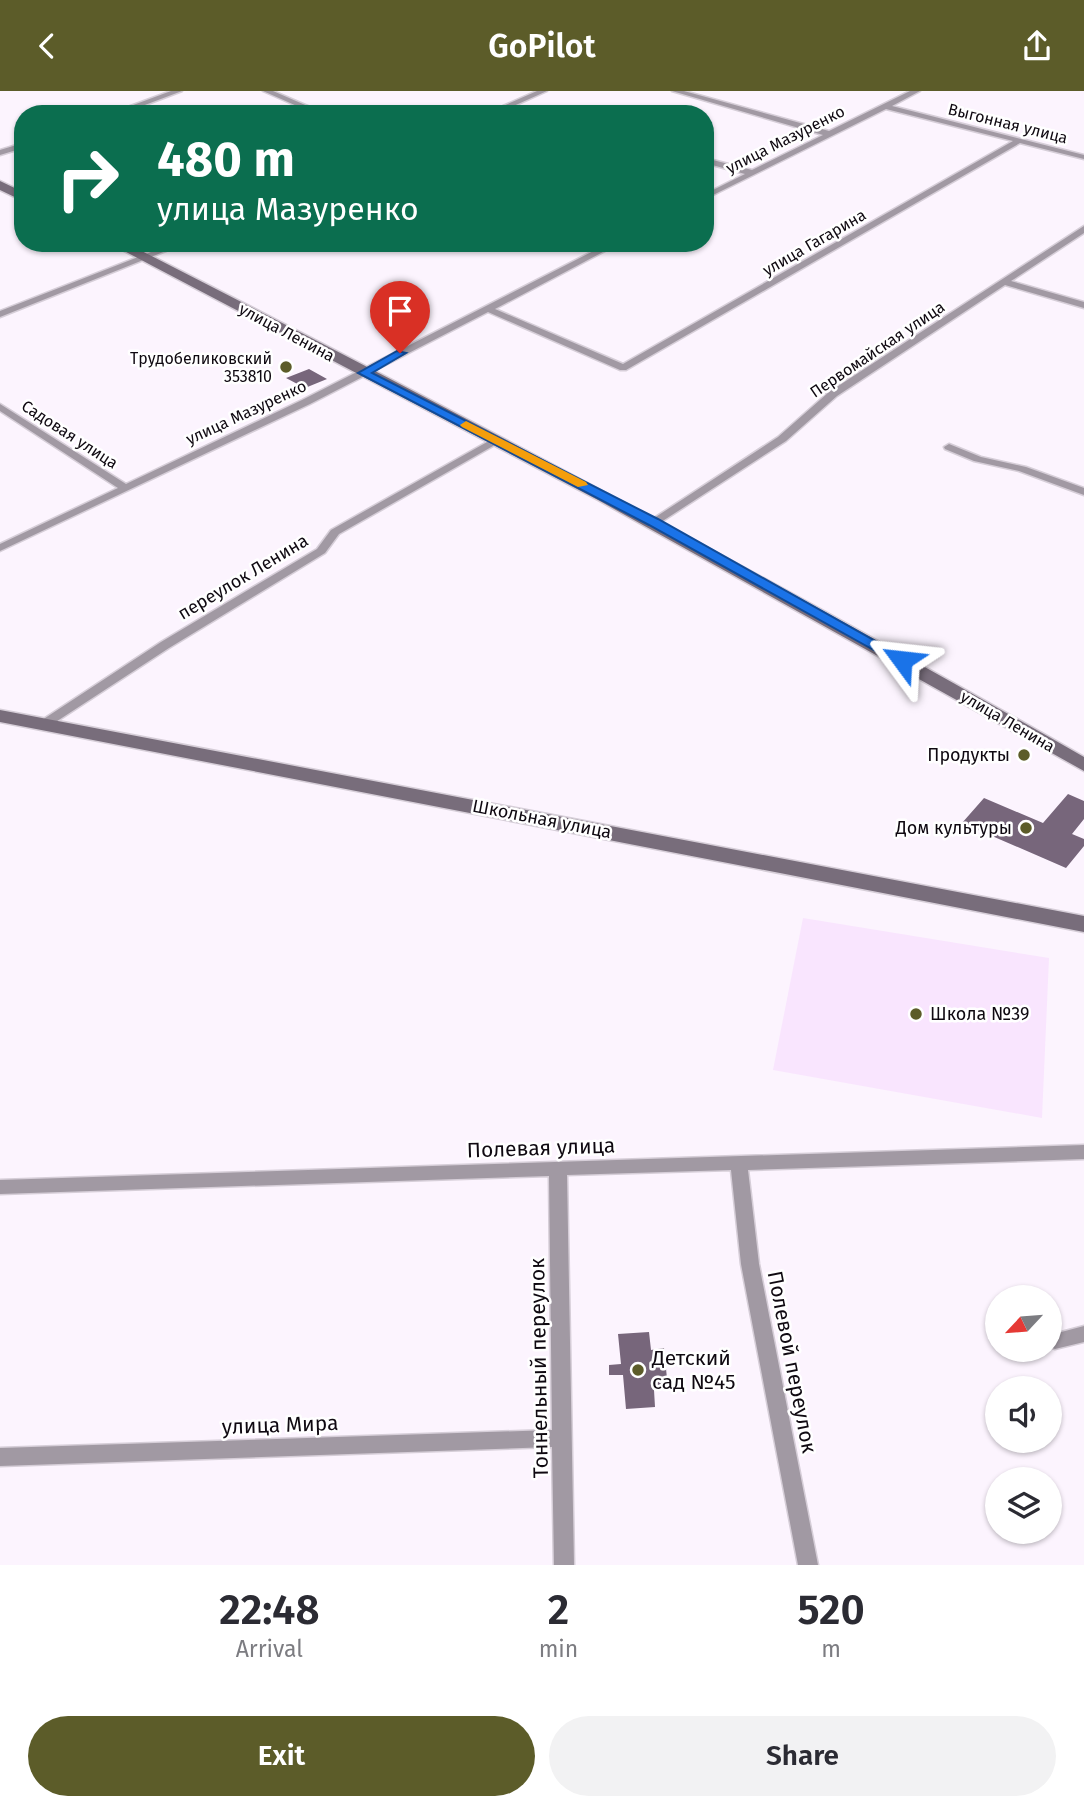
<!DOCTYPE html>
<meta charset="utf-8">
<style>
body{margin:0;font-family:"Fira Sans",sans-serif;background:#f2f2f3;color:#2b2b33;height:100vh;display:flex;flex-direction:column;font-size:26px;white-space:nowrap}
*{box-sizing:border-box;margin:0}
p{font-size:23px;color:#7c7c81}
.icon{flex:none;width:38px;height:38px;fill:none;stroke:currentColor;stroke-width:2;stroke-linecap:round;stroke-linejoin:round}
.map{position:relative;height:1474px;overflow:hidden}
.details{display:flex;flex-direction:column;background:#fff;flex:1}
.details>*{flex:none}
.banner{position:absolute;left:14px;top:14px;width:700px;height:147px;border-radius:28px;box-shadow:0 2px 5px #0004;background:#0b6e4f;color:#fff;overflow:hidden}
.needle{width:46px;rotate:244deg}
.fabs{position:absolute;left:985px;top:1194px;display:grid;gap:14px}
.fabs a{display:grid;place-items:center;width:77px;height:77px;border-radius:50%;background:#fff;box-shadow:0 2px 5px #0004;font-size:35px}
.pin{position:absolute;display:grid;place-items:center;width:60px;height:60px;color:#fff;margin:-72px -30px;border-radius:50% 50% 50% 0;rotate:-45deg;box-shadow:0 0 7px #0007}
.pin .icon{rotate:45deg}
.me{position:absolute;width:77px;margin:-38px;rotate:300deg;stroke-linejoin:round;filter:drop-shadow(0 0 5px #0008)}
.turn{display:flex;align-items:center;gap:24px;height:147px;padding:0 28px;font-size:32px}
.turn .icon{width:91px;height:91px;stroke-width:2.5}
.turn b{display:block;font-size:49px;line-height:60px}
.eta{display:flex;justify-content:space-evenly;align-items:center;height:119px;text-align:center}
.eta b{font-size:42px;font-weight:600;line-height:49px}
.cta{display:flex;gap:14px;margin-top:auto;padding:14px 28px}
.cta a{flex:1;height:80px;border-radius:42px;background:#5c5c29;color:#fff;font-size:28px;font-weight:600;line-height:80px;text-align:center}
.cta a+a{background:#f2f2f3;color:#2b2b33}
header{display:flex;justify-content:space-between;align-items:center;height:91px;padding:0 28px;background:#5c5c29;color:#fff;font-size:32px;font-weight:600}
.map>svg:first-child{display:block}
.built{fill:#f9e5fe}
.building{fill:#77667b}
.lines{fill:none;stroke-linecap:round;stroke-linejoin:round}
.street-casing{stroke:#d6ced8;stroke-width:3}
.secondary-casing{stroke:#d6ced8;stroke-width:3}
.street{fill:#a199a3;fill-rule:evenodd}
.secondary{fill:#786d7b;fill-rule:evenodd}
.route{fill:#1a73e8;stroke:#114b97;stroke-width:2}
.slow{fill:#f59e0b}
.poi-dot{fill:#5c5c29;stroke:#fff;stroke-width:2.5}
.labels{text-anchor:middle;stroke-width:5;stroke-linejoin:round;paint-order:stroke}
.far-street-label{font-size:16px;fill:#0f0911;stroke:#fff}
.far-poi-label{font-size:16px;fill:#0f0911;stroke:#fff;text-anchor:end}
.street-label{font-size:18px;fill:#0f0911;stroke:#fff}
.poi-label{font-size:18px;fill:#0f0911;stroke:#fff;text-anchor:end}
.near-street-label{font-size:21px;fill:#0f0911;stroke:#fff}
.near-poi-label{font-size:21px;fill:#0f0911;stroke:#fff;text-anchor:start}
</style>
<header><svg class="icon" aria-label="back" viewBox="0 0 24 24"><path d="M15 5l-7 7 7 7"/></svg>GoPilot<svg class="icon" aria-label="share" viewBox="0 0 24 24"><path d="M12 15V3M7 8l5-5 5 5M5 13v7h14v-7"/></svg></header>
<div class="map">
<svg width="1084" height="1474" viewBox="0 0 1084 1474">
<rect width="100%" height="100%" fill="#fcf4fe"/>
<path class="built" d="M803,827L1049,867L1042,1027L773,979Z"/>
<path class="building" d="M309,278L327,288L305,297L286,287Z
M1068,703L1084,710V728L1072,743L1084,748V755L1066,777L962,732L984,707L1043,732Z
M649,1241L651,1259L664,1257L668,1298L654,1299L655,1316L626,1318L623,1284H609V1274L621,1273L618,1243Z"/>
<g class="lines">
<g class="street-casing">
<path id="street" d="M171,0H182L121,23H109Z
M263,0H273L326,23H315Z
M537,0H547L496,23H485Z
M672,0H684L829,40L910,0H920L892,15L1084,64V68L1020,52L626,279H620L488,221L310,313L0,460V453L118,397L0,320V313L126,393L302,309L609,152H620L495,218L623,273L1013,50L886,18L705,108V103L745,83L705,72V67L752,79L823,44Z
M23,52V57L0,64V59Z
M1084,135V142L1011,190L1084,211V217L1005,194L837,305L786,350L658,433L654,434L648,431L778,346L829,301Z
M174,152H186L0,226V220Z
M496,346L501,349L500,351L339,443L325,462L169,557L48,636H38L36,633L161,551L317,458L331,439Z
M949,353L981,366L1026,376L1084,397V404L1019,380L974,370L945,358L944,356Z
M1084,1054V1068L748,1079L759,1173L818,1474H798L741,1173L731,1079L567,1084L574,1474H554L552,1356L0,1375V1357L552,1339L549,1085L0,1103V1089Z
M1084,1235V1251L1055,1258L1050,1256V1244Z"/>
</g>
<g class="secondary-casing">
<path id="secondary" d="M0,90L23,101V110L0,99Z
M109,152H126C449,316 769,486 1084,666V680L598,409Z
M0,619L1084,825V841L0,631Z"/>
</g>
<use href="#street" class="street"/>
<use href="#secondary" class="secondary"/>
</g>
<path class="route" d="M397,260L406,262L372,282L658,428L909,569L897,572L649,434L358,282Z"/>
<path class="slow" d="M466,330L586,391L588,394L578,396L462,336L460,334Z"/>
<g class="poi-dot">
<circle cx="286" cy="276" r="7"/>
<circle cx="1024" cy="664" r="7"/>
<circle cx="1026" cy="737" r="7"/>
<circle cx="916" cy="923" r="7"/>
<circle cx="638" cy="1279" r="7"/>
</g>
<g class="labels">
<g class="far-street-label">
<text transform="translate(1008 32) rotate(14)" y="6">Выгонная улица</text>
<text transform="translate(785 48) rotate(-27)" y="6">улица Мазуренко</text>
<text transform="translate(814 151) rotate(-30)" y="6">улица Гагарина</text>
<text transform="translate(287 241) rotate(28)" y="6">улица Ленина</text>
<text transform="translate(877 258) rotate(-34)" y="6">Первомайская улица</text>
<text transform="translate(246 321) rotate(-25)" y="6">улица Мазуренко</text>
<text transform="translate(70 343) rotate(33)" y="6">Садовая улица</text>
<text transform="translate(1008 630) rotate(30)" y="6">улица Ленина</text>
</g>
<g class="far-poi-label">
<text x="272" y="273">Трудобеликовский<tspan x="272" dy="18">353810</tspan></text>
</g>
<g class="street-label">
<text transform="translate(243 486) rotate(-31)" y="6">переулок Ленина</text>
<text transform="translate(542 728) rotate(11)" y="6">Школьная улица</text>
</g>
<g class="poi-label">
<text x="1010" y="670">Продукты</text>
<text x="1012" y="743">Дом культуры</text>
<text x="930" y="929" text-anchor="start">Школа №39</text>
</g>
<g class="near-street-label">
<text transform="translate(541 1057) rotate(-2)" y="7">Полевая улица</text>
<text transform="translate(792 1271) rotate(79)" y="7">Полевой переулок</text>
<text transform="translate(539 1277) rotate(-91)" y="7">Тоннельный переулок</text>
<text transform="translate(280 1334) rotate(-2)" y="7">улица Мира</text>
</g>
<g class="near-poi-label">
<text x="652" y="1274">Детский<tspan x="652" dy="24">сад №45</tspan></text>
</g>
</g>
</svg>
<div class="fabs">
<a><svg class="needle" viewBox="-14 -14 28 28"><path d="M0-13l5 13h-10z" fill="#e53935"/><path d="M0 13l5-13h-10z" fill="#7c7c81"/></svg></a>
<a><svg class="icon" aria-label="sound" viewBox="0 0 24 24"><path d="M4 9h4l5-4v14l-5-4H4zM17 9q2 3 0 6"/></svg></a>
<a><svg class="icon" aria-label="layers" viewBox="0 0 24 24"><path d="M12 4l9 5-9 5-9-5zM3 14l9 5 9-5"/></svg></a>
</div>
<div class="pin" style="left:400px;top:262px;background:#d93025"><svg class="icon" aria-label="arrive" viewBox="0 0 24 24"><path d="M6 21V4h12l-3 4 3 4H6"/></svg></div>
<svg class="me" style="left:902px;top:569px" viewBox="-20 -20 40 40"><path d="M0-17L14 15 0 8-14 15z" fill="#1a73e8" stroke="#fff" stroke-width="4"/></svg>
<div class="banner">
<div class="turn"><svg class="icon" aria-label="right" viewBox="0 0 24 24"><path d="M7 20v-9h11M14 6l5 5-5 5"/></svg><div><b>480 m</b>улица Мазуренко</div></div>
</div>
</div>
<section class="details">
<div class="eta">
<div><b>22:48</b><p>Arrival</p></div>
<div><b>2</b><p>min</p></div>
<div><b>520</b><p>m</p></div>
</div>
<div class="cta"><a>Exit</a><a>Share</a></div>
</section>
